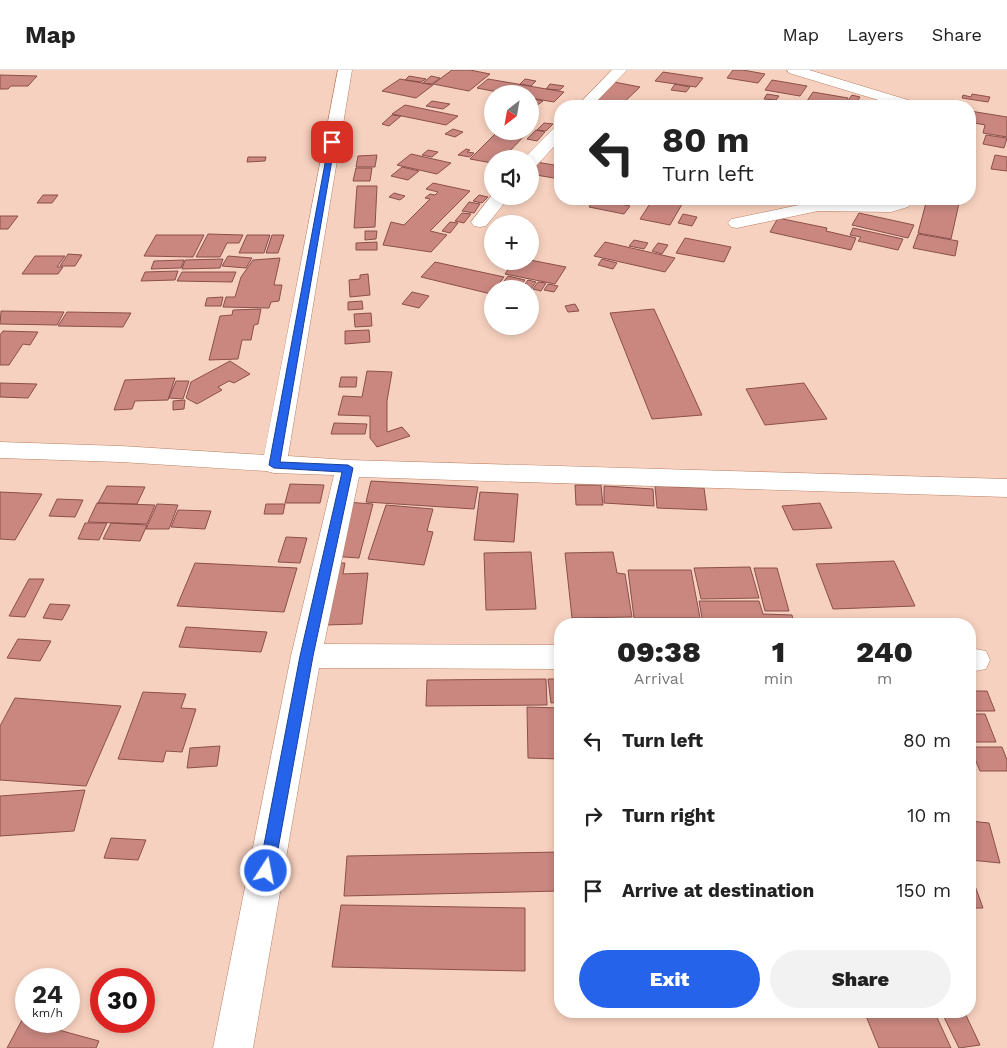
<!DOCTYPE html>
<meta charset="utf-8">
<style>
body{margin:0;font-family:"Work Sans",sans-serif;background:#f2f2f2;color:#222;height:100vh;display:flex;flex-direction:column;font-size:19px;white-space:nowrap}
*{box-sizing:border-box;margin:0}
p{font-size:16px;color:#767676}
.icon{flex:none;width:28px;height:28px;fill:none;stroke:currentColor;stroke-width:2;stroke-linecap:round;stroke-linejoin:round}
.map{position:relative;flex:1;overflow:hidden}
.panel{position:absolute;left:554px;top:548px;width:422px;height:400px;display:flex;flex-direction:column;background:#fff;border-radius:20px;box-shadow:0 2px 8px #0003}
.panel>*{flex:none}
.banner{position:absolute;left:554px;top:30px;width:422px;height:105px;border-radius:20px;box-shadow:0 2px 8px #0003;background:#fff;color:#222;overflow:hidden}
.needle{width:32px;rotate:211deg}
.tools{position:absolute;left:484px;top:15px;display:grid;gap:10px}
.tools a{display:grid;place-items:center;width:55px;height:55px;border-radius:50%;background:#fff;box-shadow:0 2px 8px #0003;font-size:25px}
.speed{position:absolute;left:15px;top:898px;display:flex;gap:10px;font-size:25px;font-weight:700;text-align:center}
.speed>*{display:grid;place-content:center;width:65px;height:65px;border-radius:50%;background:#fff;box-shadow:0 2px 8px #0003;line-height:1}
.speed small{font-size:12px;font-weight:400}
.speed .limit{border:8px solid #d22;background:#fff;color:#111}
.pin{position:absolute;display:grid;place-items:center;width:42px;height:42px;color:#fff;margin:-21px;border-radius:10px;box-shadow:0 2px 8px #0006}
.me{position:absolute;width:55px;margin:-28px;rotate:11deg;stroke-linejoin:round;filter:drop-shadow(0 0 4px #0008)}
.turn{display:flex;align-items:center;gap:18px;height:105px;padding:0 25px;font-size:22px}
.turn .icon{width:65px;height:65px;stroke-width:2.5}
.turn b{display:block;font-size:35px;line-height:42px}
.eta{display:flex;justify-content:space-evenly;align-items:center;height:85px;text-align:center}
.eta b{font-size:30px;font-weight:800;line-height:35px}
.button{display:flex;gap:10px;margin-top:auto;padding:10px 25px}
.button a{flex:1;height:58px;border-radius:30px;background:#2563eb;color:#fff;font-size:20px;font-weight:800;line-height:58px;text-align:center}
.button a+a{background:#f2f2f2;color:#222}
ul{padding:0;list-style:none}
li{display:flex;align-items:center;gap:15px;height:75px;padding:0 25px}
li div{flex:1}
li b{display:block;font-size:19px}
li em{font-style:normal}
header{display:flex;align-items:center;gap:30px;box-sizing:border-box;height:70px;padding:0 25px;background:#fff;border-bottom:1px solid #e0e0e0}
header strong{font-size:24px}
nav{display:flex;gap:28px;margin-inline-start:auto;font-size:18px}
.map>svg:first-child{display:block}
.building{fill:#c98780;stroke:#8c4f4a}
.lines{fill:none;stroke-linecap:round;stroke-linejoin:round}
.minor-casing{stroke:#b97f63;stroke-width:1}
.minor{fill:#fff;fill-rule:evenodd}
.route{fill:#2563eb;stroke:#184099}
</style>
<header>
<strong>Map</strong>
<nav><a>Map</a><a>Layers</a><a>Share</a></nav>
</header>
<div class="map">
<svg width="1007" height="978" viewBox="0 0 1007 978">
<rect width="100%" height="100%" fill="#f7d1bf"/>
<path class="building" d="M452,0H470L490,4L469,21L433,14Z
M733,0H743L765,4L758,13L727,8Z
M663,2L703,8L696,17L655,11Z
M0,5L37,6L28,16H11L8,19H0Z
M409,6L426,9L421,12L405,10Z
M431,6L440,8L432,14L423,13Z
M400,9L433,15L416,28L382,21Z
M488,9L564,22L554,32L530,28V24H508L477,18Z
M525,9L536,11L531,16L520,14Z
M772,10L807,16L800,26L765,20Z
M614,12L640,17L620,36L591,34Z
M550,14L564,16L560,20L546,19Z
M675,14L690,17L686,22L671,20Z
M813,22L848,28L843,36L807,31Z
M767,24L779,26L776,30L764,29Z
M972,24L990,27L988,32L962,28L963,25L971,27Z
M852,25L860,27L856,33L847,32Z
M530,28L543,31L536,36L530,35Z
M432,31L450,34L443,39L426,36Z
M405,35L458,46L446,55L392,44Z
M970,41L1007,47V67L983,63L985,55L970,52Z
M392,45L401,46L389,56L382,54Z
M544,53L553,54L546,61L537,60Z
M453,59L463,62L455,67L445,64Z
M536,60L545,62L537,71L527,69Z
M498,61H529L502,89H492V93L470,89Z
M986,65L1007,68L1004,78L983,74Z
M466,79L470,80L467,82L474,83L470,87L458,85Z
M428,80L438,82L432,87L422,85Z
M411,84L451,93L437,104L397,95Z
M377,85L375,97H356L358,86Z
M995,85L1007,87V101L991,99Z
M248,87H266L265,91L247,92Z
M536,92L560,96V109L530,104V98Z
M402,97L419,101L408,110L391,106Z
M356,98H372L370,111H353Z
M433,113L470,121L430,161L447,165L431,182L383,175L391,152L404,155L430,129L425,128L430,124L435,125L438,122L426,119Z
M357,116H377L375,157L354,158Z
M394,123L405,126L400,130L389,127Z
M43,125H58L52,133H37Z
M479,125L488,127L482,133L473,131Z
M595,129L630,136L624,144L589,137Z
M653,129H685L670,155L640,149Z
M927,129H960L951,169L918,163Z
M469,132L480,134L474,143L462,141Z
M462,143L471,144L464,153L455,151Z
M859,143L914,155L908,168L852,155Z
M683,144L697,147L692,156L678,153Z
M0,146H18L8,159H0Z
M778,148L827,158L826,161L856,168L851,180L770,162Z
M450,152L458,153L450,163L442,161Z
M853,158L903,169L898,180L858,171L861,167L850,165Z
M365,161H377L376,169L365,170Z
M208,164L243,165L239,173H227L220,187H196Z
M918,164L958,171L955,186L913,178Z
M156,165H204L193,187L144,186Z
M247,165H270L264,183H239Z
M272,165H284L278,183H266Z
M685,168L731,177L724,192L676,183Z
M634,170L648,173L644,179L629,176Z
M377,172V180H356V173Z
M605,172L675,188L665,202L594,186Z
M658,173L668,175L662,184L652,181Z
M68,184L82,185L75,196H60Z
M35,186H65L57,197H63L58,204H22Z
M228,186L252,188L246,198L222,196Z
M280,188L274,215H282L279,231L271,232L269,238L223,237L226,227H235L241,207L253,190Z
M223,189L220,198L182,199L185,190Z
M602,189L617,193L613,199L598,195Z
M184,190L181,198L151,199L154,191Z
M530,190L566,197L555,214L505,204L514,191Z
M435,192L504,207L495,219H492L491,224L421,207Z
M178,201L175,210L141,211L145,202Z
M182,202H236L232,212L177,211Z
M368,204L370,225L350,227L349,210L360,209V205Z
M508,206L525,210L518,218L501,215Z
M528,210L536,212L531,219L523,217Z
M538,212L546,213L541,221L533,219Z
M548,214L558,216L554,222L544,220Z
M412,222L429,226L419,238L402,234Z
M223,227L221,236H205L207,228Z
M362,231L363,239L348,240V232Z
M575,234L579,241L568,242L565,236Z
M261,239L258,254L254,255L251,270H242L238,289L209,290L220,246L232,245L233,240Z
M654,239L702,345L652,349L610,243Z
M1,241L64,242L57,255L0,254Z
M67,242L131,243L123,257L58,256Z
M371,243L372,256L355,257L354,244Z
M369,260L370,272L345,274V261Z
M3,261L38,262L30,275L23,274L9,295H0V265Z
M230,291L250,304L234,313L229,311L218,317L222,320L197,334L186,328L191,312Z
M367,301L392,302L387,331V362L402,357L410,366L377,377L370,368V346L338,345L343,326L362,327Z
M341,307H357L356,317H339Z
M175,308L168,330L135,331L132,339L114,340L125,310Z
M176,311H189L183,329L169,328Z
M0,313L37,314L28,328L0,327Z
M804,313L827,349L765,355L746,319Z
M185,330L184,339L173,340V331Z
M334,353L367,354L365,364H331Z
M371,411L478,417L474,439L366,432Z
M290,414L324,415L320,433H285Z
M575,415H601L603,435H576Z
M107,416L145,417L137,434L98,433Z
M604,416L653,419L654,436L604,433Z
M655,416L704,418L707,440L657,438Z
M0,422L42,424L15,470L0,469Z
M480,422L518,424L514,472L474,470Z
M57,429L83,430L75,447L49,446Z
M345,432L373,434L359,488L330,486Z
M97,433L155,435L147,454L88,452Z
M820,433L832,458L793,460L782,436Z
M157,434L178,435L169,459H146Z
M266,434H285L283,444H264Z
M386,435L433,439L427,461L433,462L424,495L368,489Z
M178,440L211,441L205,459L171,457Z
M85,453H107L99,470L78,469Z
M111,453L147,455L140,471L103,469Z
M286,467L307,468L300,493L278,492Z
M531,482L536,539L486,540L484,483Z
M613,482L617,503L625,504L632,547L572,548L565,483Z
M894,491L915,536L833,539L816,494Z
M195,493L297,498L284,542L177,536Z
M334,493H345L343,504L368,503L362,554L325,555Z
M750,497L759,528L701,529L694,498Z
M754,498H777L789,541H765Z
M628,500H691L700,548H634Z
M29,509H44L25,547L9,546Z
M699,531H759L763,544L792,545L794,554H703Z
M50,534L70,535L62,550L43,548Z
M186,557L267,562L261,582L179,577Z
M18,569L51,571L40,591L7,588Z
M546,609L547,635L426,636L427,610Z
M548,609H560V632L551,633Z
M970,621H987L995,641H970Z
M143,622L186,624L181,638L196,639L182,682L166,681L163,692L118,689Z
M15,628L121,636L86,716L0,710V656Z
M527,637L560,638V689L528,688Z
M970,644H985L996,672H970Z
M220,676L217,696L187,698L190,678Z
M970,677H1002L1007,690V701H980Z
M85,720L74,761L0,766V726Z
M970,751L989,753L1000,793L970,790Z
M111,768L146,770L138,790L104,788Z
M560,782V821L344,826L347,786Z
M970,802L983,838H970Z
M341,835L525,838V901L332,897Z
M864,941H934L951,978H879Z
M941,941H964L980,975L959,978Z
M22,950L99,971L96,978H7Z"/>
<g class="lines">
<g class="minor-casing">
<path id="minor" d="M338,0H352L288,386L348,390L1007,409V427L359,407L324,574L560,575V599L319,598L253,978H213L291,586L334,405L274,403L266,401L121,392L0,388V372L121,376L264,385Z
M612,0H627L592,36H577Z
M787,0H809L918,33L921,36H898L789,3Z
M560,56V70L536,96L530,97V89L524,88L554,58Z
M492,125L510,126L486,156L480,157L474,156L471,152Z
M896,129H915L908,137L891,142L818,141L737,158L731,157L728,153L731,149L737,148L818,131L889,132Z
M970,578L986,581L990,590L986,599L970,602Z"/>
</g>
<use href="#minor" class="minor"/>
</g>
<path class="route" d="M332,70L335,72L280,392L348,395L353,398L313,586L274,801L271,806L266,808L261,806L259,801L300,586L342,402L274,398L269,395L329,72Z"/>
</svg>
<div class="tools">
<a><svg class="needle" viewBox="-14 -14 28 28"><path d="M0-13l5 13h-10z" fill="#e53935"/><path d="M0 13l5-13h-10z" fill="#767676"/></svg></a>
<a><svg class="icon" aria-label="sound" viewBox="0 0 24 24"><path d="M4 9h4l5-4v14l-5-4H4zM17 9q2 3 0 6"/></svg></a>
<a>+</a>
<a>−</a>
</div>
<div class="speed"><div>24<small>km/h</small></div><div class="limit">30</div></div>
<div class="pin" style="left:332px;top:72px;background:#d93025"><svg class="icon" aria-label="arrive" viewBox="0 0 24 24"><path d="M6 21V4h12l-3 4 3 4H6"/></svg></div>
<svg class="me" style="left:266px;top:801px" viewBox="-20 -20 40 40"><circle r="17" fill="#2563eb" stroke="#fff" stroke-width="3"/><path d="M0-11L8 9 0 5-8 9z" fill="#fff"/></svg>
<div class="banner">
<div class="turn"><svg class="icon" aria-label="left" viewBox="0 0 24 24"><path d="M17 20v-9H6M10 6l-5 5 5 5"/></svg><div><b>80 m</b>Turn left</div></div>
</div>
<section class="panel">
<div class="eta">
<div><b>09:38</b><p>Arrival</p></div>
<div><b>1</b><p>min</p></div>
<div><b>240</b><p>m</p></div>
</div>
<ul>
<li><svg class="icon" aria-label="left" viewBox="0 0 24 24"><path d="M17 20v-9H6M10 6l-5 5 5 5"/></svg><div><b>Turn left</b></div><em>80 m</em></li>
<li><svg class="icon" aria-label="right" viewBox="0 0 24 24"><path d="M7 20v-9h11M14 6l5 5-5 5"/></svg><div><b>Turn right</b></div><em>10 m</em></li>
<li><svg class="icon" aria-label="arrive" viewBox="0 0 24 24"><path d="M6 21V4h12l-3 4 3 4H6"/></svg><div><b>Arrive at destination</b></div><em>150 m</em></li>
</ul>
<div class="button"><a>Exit</a><a>Share</a></div>
</section>
</div>
